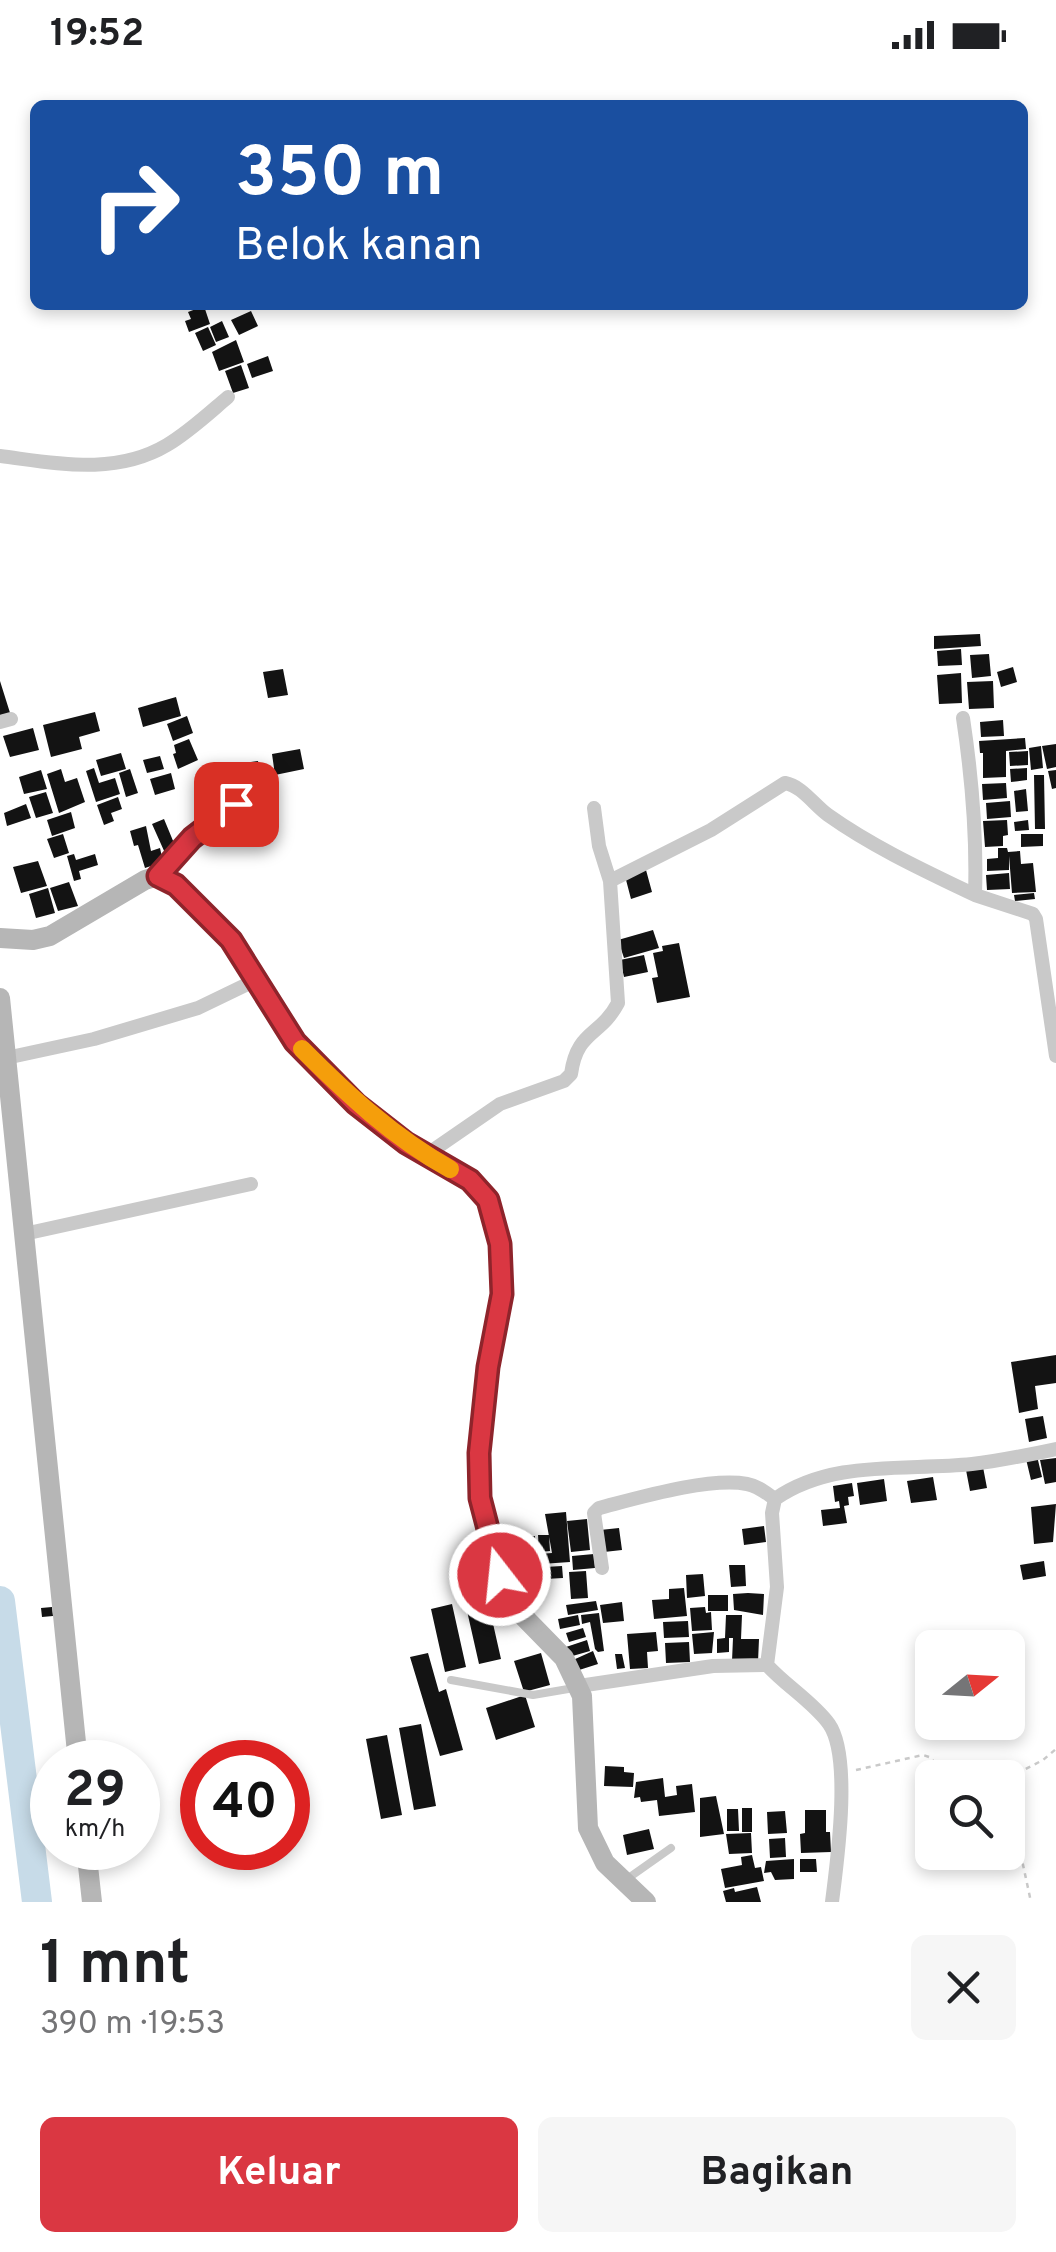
<!DOCTYPE html>
<html lang="id">
<meta charset="utf-8">
<style>
body{margin:0;font-family:Overpass,sans-serif;background:#f6f6f6;color:#202124;height:100vh;display:flex;flex-direction:column;font-size:38px;white-space:nowrap}
*{box-sizing:border-box;margin:0}
p{font-size:32px;color:#757577}
.icon{flex:none;width:55px;height:55px;fill:none;stroke:currentColor;stroke-width:2;stroke-linecap:round;stroke-linejoin:round}
.map{position:relative;height:1832px;overflow:hidden}
.panel{display:flex;flex-direction:column;background:#fff;flex:1}
.panel>*{flex:none}
.guide{position:absolute;left:30px;top:30px;width:998px;height:210px;border-radius:15px;box-shadow:0 5px 15px #0003;background:#1a4fa0;color:#fff;overflow:hidden}
.needle{width:65px;rotate:72deg}
.controls{position:absolute;left:915px;top:1560px;display:grid;gap:20px}
.controls a{display:grid;place-items:center;width:110px;height:110px;border-radius:15px;background:#fff;box-shadow:0 5px 15px #0003;font-size:50px}
.speed{position:absolute;left:30px;top:1670px;display:flex;gap:20px;font-size:50px;font-weight:700;text-align:center}
.speed>*{display:grid;place-content:center;width:130px;height:130px;border-radius:50%;background:#fff;box-shadow:0 5px 15px #0003;line-height:1}
.speed small{font-size:25px;font-weight:400}
.speed .limit{border:15px solid #d22;background:#fff;color:#111}
.pin{position:absolute;display:grid;place-items:center;width:85px;height:85px;color:#fff;margin:-42px;border-radius:20px;box-shadow:0 5px 15px #0006}
.me{position:absolute;width:110px;margin:-55px;rotate:344deg;stroke-linejoin:round;filter:drop-shadow(0 0 8px #0008)}
.turn{display:flex;align-items:center;gap:35px;height:210px;padding:0 40px;font-size:45px}
.turn .icon{width:130px;height:130px;stroke-width:2.5}
.turn b{display:block;font-size:70px;line-height:85px}
.round{display:grid;place-items:center;flex:none;width:105px;height:105px;border-radius:15px;background:#f6f6f6}
.overview{display:flex;align-items:center;justify-content:space-between;height:170px;padding:0 40px}
h1{font-size:60px;font-weight:700;line-height:75px}
.action{display:flex;gap:20px;margin-top:auto;padding:20px 40px}
.action a{flex:1;height:115px;border-radius:15px;background:#da3742;color:#fff;font-size:40px;font-weight:700;line-height:115px;text-align:center}
.action a+a{background:#f6f6f6;color:#202124}
.status{display:flex;justify-content:space-between;align-items:center;height:70px;padding:0 50px;background:#fff;direction:ltr}
.status svg{height:28px;fill:currentColor}
.map>svg:first-child{display:block}
.lines{fill:none;stroke-linecap:round;stroke-linejoin:round}
.river{stroke:#c7dbe8;stroke-width:30}
.building{fill:#131313}
.path{stroke:#c9c9c9;stroke-width:2.5;stroke-dasharray:5 5;stroke-linecap:butt}
.lane{stroke:#c9c9c9;stroke-width:8}
.street{stroke:#c9c9c9;stroke-width:14}
.secondary{stroke:#b6b6b6;stroke-width:20}
.route-casing{stroke:#8e242b;stroke-width:25}
.route{stroke:#da3742;stroke-width:18}
.slow{stroke:#f59e0b;stroke-width:18}
</style>
<div class="status"><b>19:52</b><svg viewBox="0 0 49 12"><path d="M0 12V9h3v3zM5 12V6h3v6zM10 12V3h3v9zM15 12V0h3v12zM26 1h20v11H26zM47 4h2v5h-2z"/></svg></div>
<div class="map">
<svg width="1056" height="1832" viewBox="0 0 1056 1832">
<rect width="100%" height="100%" fill="#fff"/>
<g class="lines">
<path class="river" d="M0,1531L37,1832"/>
</g>
<path class="building" d="M204,236L210,254L189,262L185,251L191,249L188,242Z
M251,241L258,256L239,265L231,250Z
M222,251L229,267L216,272L210,257Z
M208,257L216,275L203,281L195,263Z
M236,270L244,292L219,301L212,282Z
M268,286L273,301L252,308L247,294Z
M241,295L249,318L233,323L225,301Z
M980,564L981,576L934,579V566Z
M961,579L962,595L938,596L937,581Z
M989,584L991,606L972,608L970,585Z
M1013,597L1017,612L1001,617L997,602Z
M283,599L288,625L268,628L263,602Z
M961,603L962,633L939,634L937,605Z
M0,611L11,646L0,649Z
M993,611L994,638L969,639L967,612Z
M176,627L181,646L143,657L138,638Z
M95,642L100,661L79,667L82,679L51,687L43,655Z
M187,646L193,663L173,671L167,654Z
M1003,650L1004,666L981,667L980,652Z
M33,658L39,680L10,687L3,666Z
M1025,668L1026,679L1006,681V707L983,708V683H980L979,671Z
M189,669L198,690L178,699L173,684L176,683L174,675Z
M1056,674V697L1047,699L1042,676Z
M1041,676L1043,698L1031,700L1029,678Z
M300,679L304,699L275,705L272,684Z
M1028,681V695L1010,696L1009,682Z
M121,683L126,699L101,706L96,690Z
M160,686L164,699L147,703L143,690Z
M258,691L261,707L240,708L237,694Z
M94,698L99,713L115,708L120,724L96,732L86,701Z
M1027,698V710L1011,712L1010,699Z
M61,699L65,712L77,708L85,732L59,743L47,704Z
M130,699L138,723L126,727L119,703Z
M41,700L47,719L24,724L19,707Z
M1056,700V718L1052,719L1048,701Z
M171,703L175,719L155,725L150,709Z
M1034,705H1044L1045,759H1035Z
M1006,713L1007,728L983,730L982,714Z
M1026,719L1028,741L1016,742L1014,721Z
M46,722L53,743L36,748L29,727Z
M118,727L122,739L111,743L114,751L104,755L97,735Z
M1010,731L1011,747L987,749L986,733Z
M26,734L31,748L7,756L4,743Z
M71,742L75,758L52,766L47,750Z
M164,749L176,778L165,783L152,754Z
M1007,750L1008,765L1003,766V776L985,777L983,751Z
M1028,750L1029,760L1015,761L1014,752Z
M146,756L151,781L160,778L163,792L145,798L138,775L134,776L130,761Z
M63,764L69,783L54,788L47,769Z
M1021,764H1043V776L1021,777Z
M998,778H1007L1008,782L1020,781L1021,794L1033,793L1036,822L1012,823L1009,786V800L987,801V789L998,788Z
M74,784L76,790L95,784L98,795L79,801L81,809L74,811L67,786Z
M38,791L47,816L21,823L13,797Z
M646,800L652,822L631,829L625,806Z
M1009,803L1010,819L987,820L986,805Z
M69,812L78,836L58,841L50,818Z
M48,818L55,843L36,848L29,824Z
M1034,823L1035,829L1015,831L1014,825Z
M653,860L659,878L624,888L618,870Z
M679,873L690,927L657,933L652,908L658,907L653,883L663,881L662,876Z
M644,885L648,902L624,907L620,890Z
M1056,1285V1313L1035,1316L1038,1339L1019,1343L1011,1292Z
M1043,1346L1047,1368L1029,1372L1025,1349Z
M1037,1386L1042,1407L1031,1410L1026,1389Z
M1056,1388V1412L1045,1414L1040,1390Z
M983,1397L987,1418L970,1421L966,1400Z
M933,1407L937,1430L911,1433L907,1411Z
M884,1409L887,1431L860,1435L857,1413Z
M852,1413L854,1426L848,1427L849,1435L844,1436L847,1453L823,1456L821,1440L840,1438L839,1431L835,1432L833,1416Z
M1056,1434L1053,1472L1034,1474L1031,1437Z
M566,1442L570,1492L541,1494L540,1484L552,1483L545,1444Z
M587,1449L590,1480L571,1482L567,1451Z
M764,1456L766,1472L744,1475L742,1459Z
M619,1458L622,1480L604,1482L600,1460Z
M538,1465H549L550,1481L539,1482Z
M535,1466V1511L513,1514L500,1478L512,1476V1468Z
M594,1484L595,1498L573,1500L572,1486Z
M1044,1491L1046,1506L1023,1510L1020,1495Z
M729,1495H745L746,1516L731,1517Z
M562,1496L563,1508L545,1509V1497Z
M586,1501L588,1528L571,1529L569,1502Z
M703,1504L705,1526L687,1528L686,1505Z
M684,1518L687,1546L654,1549L652,1530L669,1529V1519Z
M748,1523L764,1524L763,1545L734,1540L733,1524Z
M708,1525H728V1541H708Z
M487,1527L501,1589L479,1594L465,1532Z
M596,1531L598,1540L568,1545L566,1535Z
M622,1532L624,1551L603,1553L600,1535Z
M452,1534L466,1597L445,1602L431,1539Z
M52,1537L53,1546L42,1547L41,1538Z
M705,1537L706,1543L711,1542L712,1560L692,1561L690,1538Z
M599,1543L604,1581L598,1582L595,1579L590,1552L582,1554L581,1545Z
M578,1545L580,1555L560,1559L558,1549Z
M726,1545H742L741,1569H759L758,1592L732,1591L733,1568H729V1582L717,1583V1569L725,1568Z
M688,1551L689,1567L664,1568L663,1552Z
M583,1558L586,1567L569,1572L566,1563Z
M656,1562L658,1581L647,1582L648,1598L630,1599L627,1564Z
M714,1562L712,1583L694,1584L692,1564Z
M587,1570L590,1581L569,1587L566,1577Z
M689,1572L690,1592L666,1593L665,1573Z
M593,1581L598,1594L576,1601L573,1590Z
M428,1583L439,1622L446,1619L463,1680L440,1686L410,1587Z
M541,1583L550,1615L524,1622L514,1591Z
M615,1584H622L625,1598L617,1599Z
M525,1625L535,1657L496,1670L486,1638Z
M421,1654L436,1736L414,1740L399,1658Z
M387,1665L402,1745L381,1749L366,1669Z
M605,1696L624,1697V1702L634,1703L633,1717L604,1716Z
M663,1708L665,1727L677,1725L676,1716L692,1714L695,1742L659,1746L657,1730L641,1732L640,1727L634,1728L636,1712Z
M716,1726L724,1764L700,1767V1728Z
M742,1738H752V1762H742Z
M727,1739H738L739,1761H727Z
M805,1740H826V1762H830L831,1782L801,1783L800,1764L805,1763Z
M785,1741L787,1763L768,1764L767,1742Z
M649,1759L654,1779L627,1785L623,1765Z
M751,1763L752,1783L729,1784L726,1764Z
M785,1768L786,1787L770,1788L769,1769Z
M752,1785L755,1798L761,1797L764,1811L725,1818L721,1799L742,1795L741,1787Z
M794,1789V1809L775,1810L771,1802L764,1803L766,1791Z
M800,1789H816L817,1802H800Z
M757,1817L761,1832H726L723,1821L734,1818L735,1822Z"/>
<g class="lines">
<path class="path" d="M856,1700L923,1685L932,1688L940,1708
M1008,1708L1043,1690L1056,1679
M1008,1725L1031,1832"/>
<path class="lane" d="M451,1610L533,1625L574,1618
M627,1809L671,1778"/>
<path class="street" d="M0,386C56,393 115,406 167,375C189,362 208,344 228,327
M963,648C972,708 977,764 975,825L1033,844L1036,849L1056,986
M0,652L11,649
M594,738L599,776L610,811
M158,806L192,769L258,716
M6,988L94,969L198,938L258,909
M426,1085L500,1034L564,1011L571,1004C577,960 600,967 618,933L610,811L711,760L785,713C802,716 814,735 828,745C873,777 925,801 975,825
M24,1164L251,1114
M602,1498L594,1443L599,1438C638,1428 708,1407 747,1414C758,1416 766,1423 775,1429
M579,1616L713,1596L767,1595
M832,1832C837,1792 852,1687 829,1654C813,1632 786,1616 767,1595L777,1517L772,1443L775,1429C832,1389 906,1401 972,1394C1000,1391 1028,1385 1056,1379"/>
<path class="secondary" d="M0,868L33,870L50,866L145,810L158,806L167,809L231,870L295,972L356,1034L406,1073L470,1110L488,1130L500,1174L502,1224L484,1333L479,1383L480,1428L489,1472L508,1523L522,1545L564,1588L582,1626L588,1758L605,1793L646,1832
M0,928L78,1692
M86,1778L92,1832"/>
</g>
<g class="lines">
<g class="route-casing">
<path id="route" d="M236,734L192,768L158,806L176,815L231,870L295,972L356,1034L406,1073L470,1110L488,1130L500,1174L502,1224L488,1297L479,1383L480,1428L500,1505"/>
</g>
<use href="#route" class="route"/>
<path class="slow" d="M302,979C348,1025 393,1067 450,1099"/>
</g>
</svg>
<div class="controls">
<a><svg class="needle" viewBox="-14 -14 28 28"><path d="M0-13l5 13h-10z" fill="#e53935"/><path d="M0 13l5-13h-10z" fill="#757577"/></svg></a>
<a><svg class="icon" aria-label="search" viewBox="0 0 24 24"><circle cx="10" cy="10" r="6"/><path d="M15 15l6 6"/></svg></a>
</div>
<div class="speed"><div>29<small>km/h</small></div><div class="limit">40</div></div>
<div class="pin" style="left:236px;top:734px;background:#d93025"><svg class="icon" aria-label="arrive" viewBox="0 0 24 24"><path d="M6 21V4h12l-3 4 3 4H6"/></svg></div>
<svg class="me" style="left:500px;top:1505px" viewBox="-20 -20 40 40"><circle r="17" fill="#da3742" stroke="#fff" stroke-width="3"/><path d="M0-11L8 9 0 5-8 9z" fill="#fff"/></svg>
<div class="guide">
<div class="turn"><svg class="icon" aria-label="right" viewBox="0 0 24 24"><path d="M7 20v-9h11M14 6l5 5-5 5"/></svg><div><b>350 m</b>Belok kanan</div></div>
</div>
</div>
<section class="panel">
<div class="overview"><div><h1>1 mnt</h1><p>390 m · 19:53</p></div><a class="round"><svg class="icon" aria-label="close" viewBox="0 0 24 24"><path d="M6 6l12 12M18 6L6 18"/></svg></a></div>
<div class="action"><a>Keluar</a><a>Bagikan</a></div>
</section>
